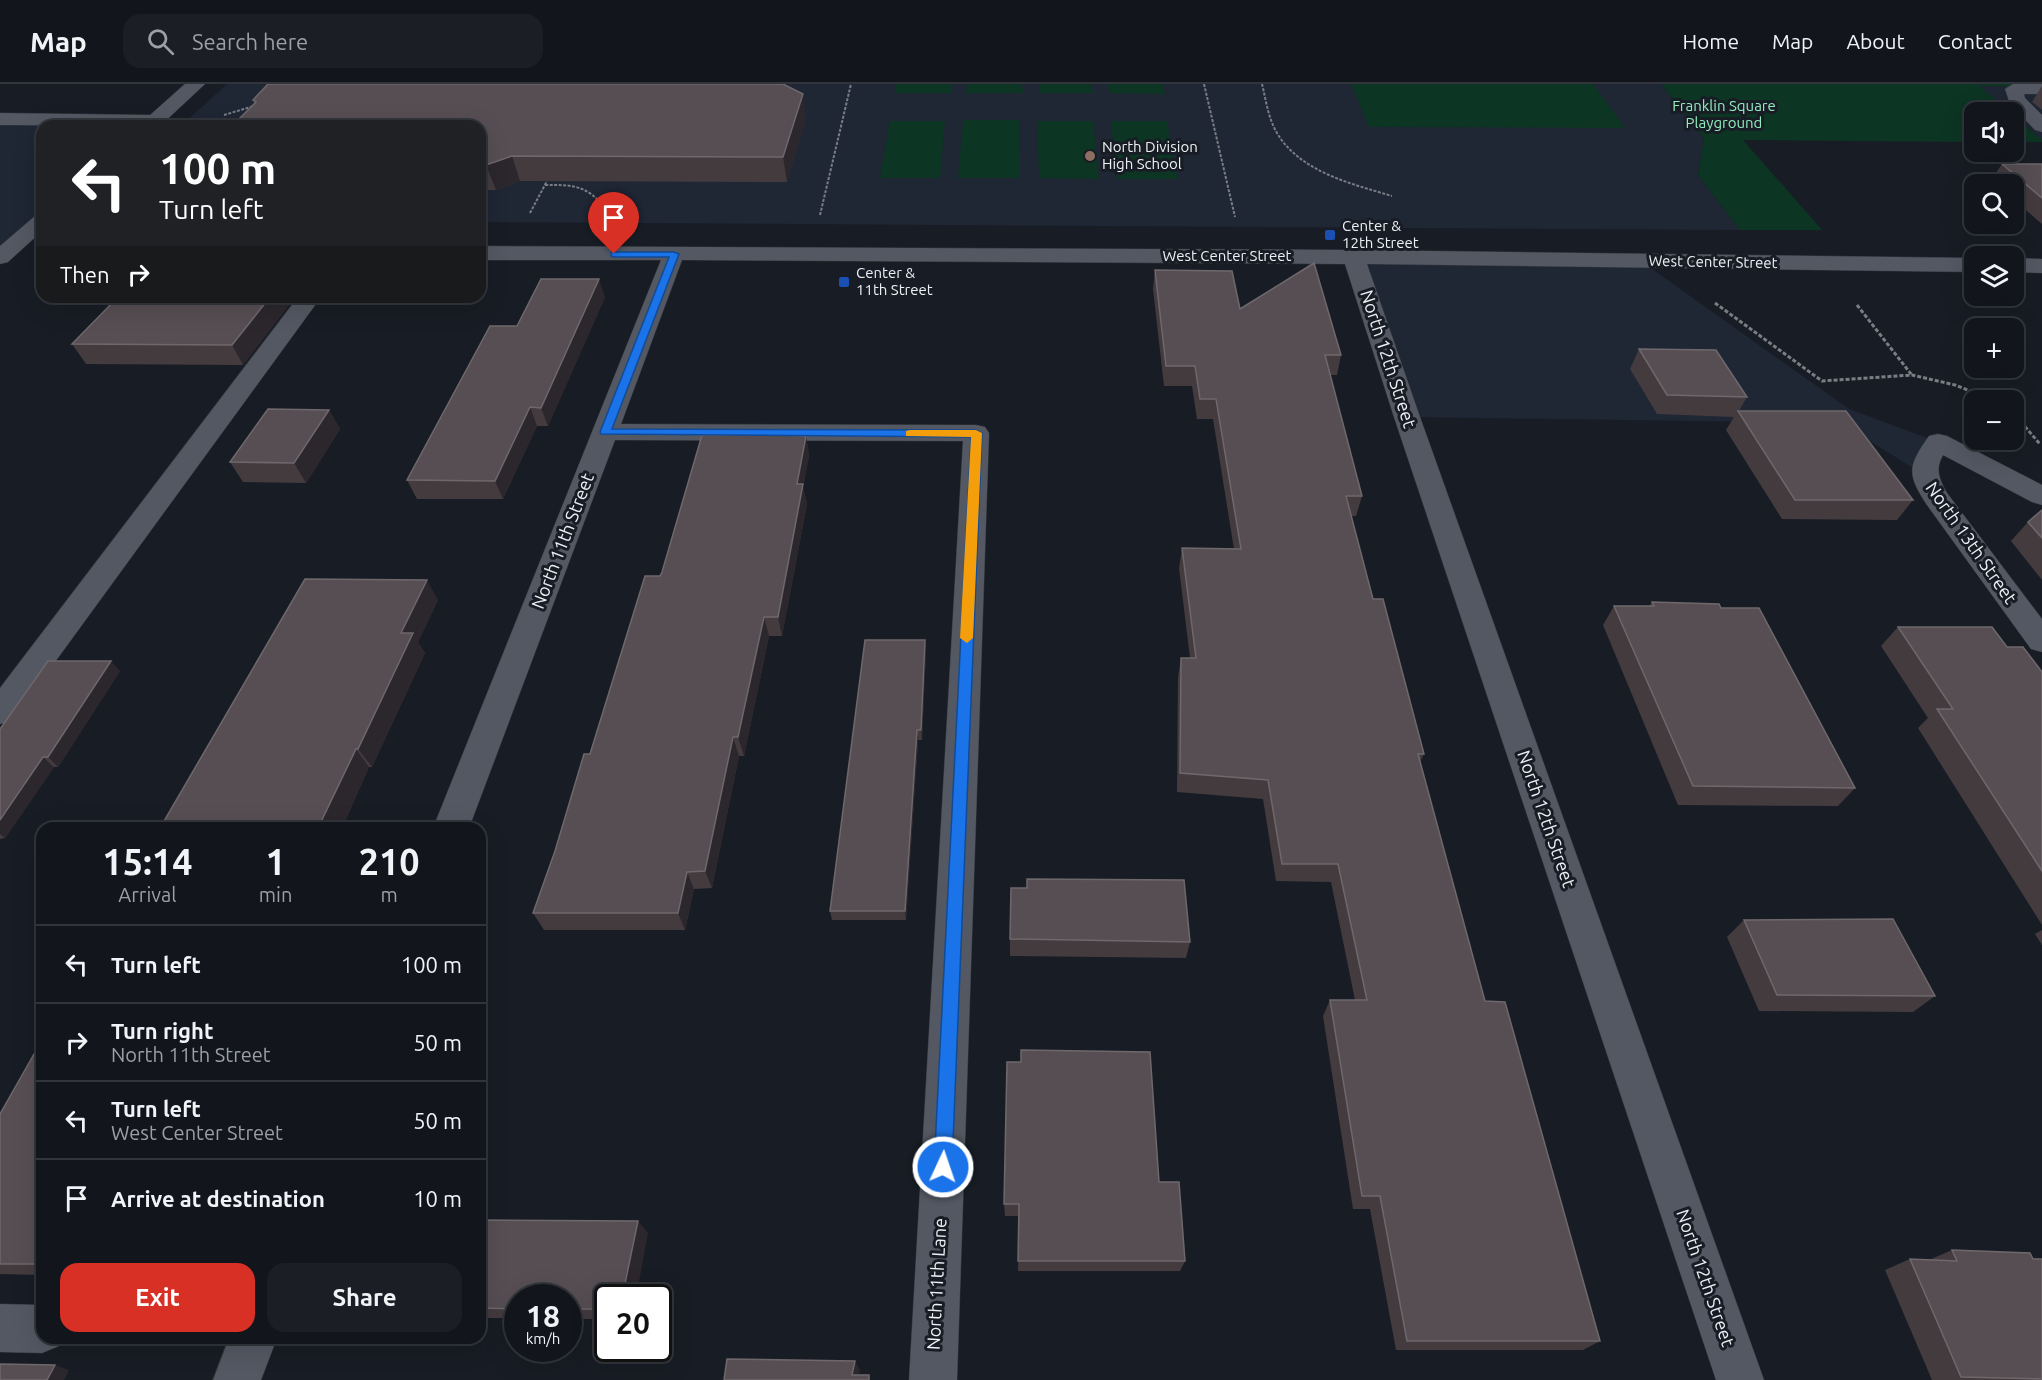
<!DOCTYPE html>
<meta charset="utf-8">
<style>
body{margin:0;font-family:Ubuntu,sans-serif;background:#1b1f25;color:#f1f3f6;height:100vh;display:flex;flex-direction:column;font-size:22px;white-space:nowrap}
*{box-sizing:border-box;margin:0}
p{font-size:20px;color:#9c9fa3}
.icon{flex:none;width:33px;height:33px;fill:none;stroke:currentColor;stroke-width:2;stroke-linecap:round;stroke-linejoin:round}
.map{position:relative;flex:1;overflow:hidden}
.sheet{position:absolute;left:36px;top:738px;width:450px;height:522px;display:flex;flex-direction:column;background:#12161c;border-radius:18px;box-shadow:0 6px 24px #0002,0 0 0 2px #31353b}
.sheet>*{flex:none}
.top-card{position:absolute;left:36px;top:36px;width:450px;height:183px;border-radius:18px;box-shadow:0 6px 24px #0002,0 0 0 2px #31353b;background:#202124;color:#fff;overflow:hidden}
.fabs{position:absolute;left:1964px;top:18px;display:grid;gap:12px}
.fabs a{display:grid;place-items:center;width:60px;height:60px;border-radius:12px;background:#12161c;box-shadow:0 6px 24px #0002,0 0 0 2px #31353b;font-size:30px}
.speed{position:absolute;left:504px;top:1200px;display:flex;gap:12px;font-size:30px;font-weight:700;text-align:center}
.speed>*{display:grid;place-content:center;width:78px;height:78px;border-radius:50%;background:#12161c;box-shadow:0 6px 24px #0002,0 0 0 2px #31353b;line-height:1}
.speed small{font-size:15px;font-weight:400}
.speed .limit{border:3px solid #111;border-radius:9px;background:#fff;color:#111}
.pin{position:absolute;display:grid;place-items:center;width:51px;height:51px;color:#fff;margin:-62px -26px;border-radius:50% 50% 50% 0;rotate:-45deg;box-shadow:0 0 6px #0007}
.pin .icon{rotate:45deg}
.me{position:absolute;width:66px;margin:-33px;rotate:3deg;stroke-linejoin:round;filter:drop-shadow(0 0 4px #0008)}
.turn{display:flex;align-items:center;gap:21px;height:126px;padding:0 24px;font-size:27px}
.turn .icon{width:78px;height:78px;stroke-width:2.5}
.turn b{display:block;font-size:42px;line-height:51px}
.then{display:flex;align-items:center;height:57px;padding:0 24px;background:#0003;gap:12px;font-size:22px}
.eta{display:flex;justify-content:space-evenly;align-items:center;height:102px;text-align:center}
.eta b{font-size:36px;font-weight:700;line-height:42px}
.primary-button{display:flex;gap:12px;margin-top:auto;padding:12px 24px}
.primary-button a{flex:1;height:69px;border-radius:18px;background:#d93025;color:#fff;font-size:24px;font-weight:700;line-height:69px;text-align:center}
.primary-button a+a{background:#1b1f25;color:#f1f3f6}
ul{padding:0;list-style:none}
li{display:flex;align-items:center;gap:18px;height:78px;padding:0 24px;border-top:2px solid #31353b}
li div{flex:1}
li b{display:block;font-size:22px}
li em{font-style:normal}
header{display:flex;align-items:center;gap:36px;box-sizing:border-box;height:84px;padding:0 30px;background:#12161c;border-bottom:2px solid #31353b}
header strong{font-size:28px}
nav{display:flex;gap:33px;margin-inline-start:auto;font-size:21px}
.search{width:420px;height:54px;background:#1b1f25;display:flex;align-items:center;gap:15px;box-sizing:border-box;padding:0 21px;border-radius:18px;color:#9c9fa3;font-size:22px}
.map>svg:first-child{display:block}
.built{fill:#1f2634}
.green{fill:#0d3523}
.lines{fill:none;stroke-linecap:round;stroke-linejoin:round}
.minor-casing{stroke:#33363c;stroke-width:1}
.path-far1{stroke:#797d84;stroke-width:2;stroke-dasharray:3 1.5;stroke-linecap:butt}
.path{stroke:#797d84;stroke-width:3;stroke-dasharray:4 2;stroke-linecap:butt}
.minor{fill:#535862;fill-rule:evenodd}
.wall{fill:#443b3f}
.shaded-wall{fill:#2b272c}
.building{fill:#564e52;stroke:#6e686c;stroke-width:1.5}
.route{fill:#1a73e8;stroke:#114b97;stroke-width:1.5}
.slow{fill:#f59e0b}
.education-dot{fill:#8d6e63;stroke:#181d25;stroke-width:2}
.transit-dot{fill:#1a4fb4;stroke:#181d25;stroke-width:2}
.labels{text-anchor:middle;stroke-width:6;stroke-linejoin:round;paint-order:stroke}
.far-park-label{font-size:15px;fill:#91ecbd;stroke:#181d25}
.far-poi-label{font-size:15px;fill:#edf0f6;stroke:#181d25;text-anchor:start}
.far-street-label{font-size:15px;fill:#edf0f6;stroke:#181d25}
.street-label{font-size:18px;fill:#edf0f6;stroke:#181d25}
</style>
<header>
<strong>Map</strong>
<div class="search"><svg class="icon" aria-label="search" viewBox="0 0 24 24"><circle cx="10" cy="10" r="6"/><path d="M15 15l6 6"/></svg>Search here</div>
<nav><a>Home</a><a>Map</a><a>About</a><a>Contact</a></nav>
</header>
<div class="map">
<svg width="2042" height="1296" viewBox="0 0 2042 1296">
<rect width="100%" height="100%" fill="#181d25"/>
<path class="built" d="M227,0H1661L1704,54L1698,91L1740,146L480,138V42H181Z
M1979,2L2042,3V56L2013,31V28H2010Z
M0,35L154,37L149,42H42V136L0,173Z
M1354,173L1641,177L1849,325L1938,358L1924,391L1841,339L1407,333Z"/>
<path class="green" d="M896,0H952L951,9H895Z
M967,0H1022L1023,9H966Z
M1039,0H1092L1093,9H1039Z
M1108,0H1163L1165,10L1109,9Z
M1351,0H1593L1625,44L1369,43Z
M1661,0H2042V3L1980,2L2010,28H1974V58L1743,56L1822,146H1740L1698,91L1704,54Z
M2013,31L2042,56V58H2013Z
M963,36H1019L1020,94H958Z
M890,37H945L940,94H880Z
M1037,37H1093L1099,95L1039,94Z
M1111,37H1167L1178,95H1117Z"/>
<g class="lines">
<g class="minor-casing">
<path id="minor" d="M185,0H205L160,42L0,41V29L150,31Z
M2013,0H2042V10H2024L2025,14L2042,31V48L2035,46L2010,20L2005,5Z
M42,130V147L8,178L0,180V162L35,132Z
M480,162L1354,166L1974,174V188L1367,180L1420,333L1764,1296H1716L1394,333L1345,180L682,176L621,340L976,341L985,343L989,349L957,1296H909L963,357L615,356L469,744H433L661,176H480Z
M2013,174L2042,175V189L2013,188Z
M298,213H321L12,637L0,640V604Z
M1938,350L1947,352L2042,401V421L2032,418L1943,371C1935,385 1939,395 1947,409L2042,535V568L2031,565L1927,421C1907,390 1907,383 1929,352Z
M0,1220L42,1221V1254H62L59,1262L42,1269L0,1268Z
M229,1254H277L261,1296H213Z"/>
</g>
<path class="path-far1" d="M1204,0L1235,133
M1262,0C1266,16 1268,34 1277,49C1300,88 1352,100 1392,112
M224,31L254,22
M545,101C576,101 585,101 607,125L605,129
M530,129L547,97
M820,131L851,0"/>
<path class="path" d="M1715,219L1822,297L1912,291L1955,301L1992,316
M1857,221L1911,290
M2013,329L2040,360"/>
<use href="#minor" class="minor"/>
</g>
<path class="wall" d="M784,1L806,34L787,98L520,97L496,106H480V42L255,20L253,16Z
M2042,2V26L2032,18Z
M2002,80H2042V140L2013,115V100H1997L1991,96Z
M1155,186L1341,271L1337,291H1330L1362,412L1356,432H1351L1373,515L1424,670L1420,678L1485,917L1600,1257L1583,1266H1396L1370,1125H1353L1323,932L1330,916H1355L1331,798L1276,797L1263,715L1177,708L1178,593L1181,574H1190L1179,484L1182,464L1234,465L1213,335H1197L1192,302H1164L1153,205Z
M605,213L548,342H537L503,415H417L407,396L517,242Z
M292,217L243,281L86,280L72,260Z
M1639,265L1747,313L1739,327L1913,416L1897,436L1782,435L1726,346L1734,333L1657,330L1630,285Z
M329,326L340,345L306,399L243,398L230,378Z
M729,351L806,352L809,372L803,403L807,420L782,552H769L744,672H739L712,804L694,805L685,846H544L533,829L590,670L660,492Z
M2042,426V496L2011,457L2028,438Z
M438,516L418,558L425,569L372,683H369L342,744H160Z
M1652,518L1721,524L1855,704L1838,722L1678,721L1603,541L1614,522H1649Z
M1898,543L2007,563L2042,588V841L1918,644L1928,634L1881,562Z
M925,556L926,566L922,656H918L906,836H832L830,827Z
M120,587L58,683H54L5,754L0,755V645Z
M1744,836L1935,912L1913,928L1759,927L1727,853Z
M2042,846V861L2035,850Z
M1010,855L1190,858L1186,874L1010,872Z
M42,956V1191L0,1190V1030Z
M1159,1098L1185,1177L1180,1187H1018L1019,1132H1005L1004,1120Z
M480,1136L648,1149L608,1214V1235H568V1214H518V1234H480Z
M1952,1166L2042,1175V1296H1932L1885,1186L1910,1175L1929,1176Z"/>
<path class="shaded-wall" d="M803,10L806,34L787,98L783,73Z
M512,72L520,97L496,106L486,81Z
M599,195L605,213L548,342L541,324Z
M270,213H290L292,217L243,281L232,261Z
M530,323L537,342L503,415L495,397Z
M329,326L340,345L306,399L294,379Z
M806,352L809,372L803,403L807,420L782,552L778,533L797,400Z
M427,496L438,516L418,558L425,569L372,683L358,665L401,549Z
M764,533L769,552L744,672L738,653Z
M925,556L926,566L922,656L921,646Z
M111,577L120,587L58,683L48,673Z
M917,646L918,656L906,836L905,827Z
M733,653L739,672L712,804L705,787Z
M356,665L369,683L342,744H318Z
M43,673L54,683L5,754L0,750V736Z
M687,788L694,805L685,846L678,829Z
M638,1137L648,1149L636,1214H622Z
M855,1277L860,1286L858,1296L852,1291Z
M55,1281L69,1286L64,1296H47Z"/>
<path class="building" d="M268,0H783L803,10L783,73L512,72L486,81H480V42H232L256,18L253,16Z
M2002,80H2042V114Z
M1314,179L1341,271H1325L1362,412H1346L1373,515H1383L1424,670H1418L1485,917L1505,918L1600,1257H1407L1380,1112H1362L1330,916H1367L1338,780H1282L1268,696L1180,689L1181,574H1196L1182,464L1241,465L1216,315H1200L1195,282H1166L1155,186L1232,187L1240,225Z
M541,195H599L541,324L530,323L495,397L407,396L490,242H517Z
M118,213H270L232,261L72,260Z
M1639,265L1716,266L1747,313L1667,311Z
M268,325L329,326L294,379L230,378Z
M1738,327H1846L1913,416H1795Z
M730,348L806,352L797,400H803L778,533H764L738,653H733L705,787L687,788L678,829H533L555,767L584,670H590L645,492H660L662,488L702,351H729Z
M2042,426V454L2028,438Z
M305,495L427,496L401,549H413L358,665H356L318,744H160Z
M1652,518L1719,520L1721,524H1759L1855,704L1693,702L1614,522H1654Z
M1898,543H1992L2007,563H2023L2042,588V787L1937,625H1953Z
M865,556H925L921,646H917L905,827H830Z
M48,577H111L48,673H43L0,736V645Z
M1027,795L1184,796L1190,858L1010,855L1011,804H1027Z
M1893,835L1935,912L1777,911L1744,836Z
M42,956V1180H0V1030Z
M1021,966L1150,968L1159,1098H1179L1185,1177H1018L1019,1120H1004L1007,978H1021Z
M480,1136L638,1137L622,1214H608V1225H568V1214H518V1225L480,1224Z
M1952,1166L2030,1169L2033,1175H2042V1295L1961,1293L1910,1175L1957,1177Z
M727,1275L855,1277L852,1291H869V1296H724Z
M0,1280L55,1281L47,1296H0Z"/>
<path class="route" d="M611,168H674L679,170L612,345L976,346L982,349L952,1083L949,1089L943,1092L936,1089L934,1083L971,353L601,350L600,348L669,173H614L611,172Z"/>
<path class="slow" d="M910,346H976L982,349L973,554L967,559L960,554L971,353L906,352V347Z"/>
<circle class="education-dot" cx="1090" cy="72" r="6"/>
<g class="transit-dot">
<rect x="1324" y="145" width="12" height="12" rx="3"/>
<rect x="838" y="192" width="12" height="12" rx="3"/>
</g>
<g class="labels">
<g class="far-park-label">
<text x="1724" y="27">Franklin Square<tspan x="1724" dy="17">Playground</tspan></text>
</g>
<g class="far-poi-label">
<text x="1102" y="68">North Division<tspan x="1102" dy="17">High School</tspan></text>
<text x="1342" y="147">Center &amp;<tspan x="1342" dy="17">12th Street</tspan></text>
<text x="856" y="194">Center &amp;<tspan x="856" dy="17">11th Street</tspan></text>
</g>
<g class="far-street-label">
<text x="1227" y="177">West Center Street</text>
<text transform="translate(1713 178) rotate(1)" y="5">West Center Street</text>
</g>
<g class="street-label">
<text transform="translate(1388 275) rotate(72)" y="6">North 12th Street</text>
<text transform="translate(563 457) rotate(-69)" y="6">North 11th Street</text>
<text transform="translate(1971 459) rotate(55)" y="6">North 13th Street</text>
<text transform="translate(1546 735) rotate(71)" y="6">North 12th Street</text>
<text transform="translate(1705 1194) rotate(71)" y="6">North 12th Street</text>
<text transform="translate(937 1200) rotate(-87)" y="6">North 11th Lane</text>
</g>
</g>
</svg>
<div class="fabs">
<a><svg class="icon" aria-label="sound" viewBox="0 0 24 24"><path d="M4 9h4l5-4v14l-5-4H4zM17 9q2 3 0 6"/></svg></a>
<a><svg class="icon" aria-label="search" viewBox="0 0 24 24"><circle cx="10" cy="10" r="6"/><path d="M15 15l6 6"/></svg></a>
<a><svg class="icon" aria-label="layers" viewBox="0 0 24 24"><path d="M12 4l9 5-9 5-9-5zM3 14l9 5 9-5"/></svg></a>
<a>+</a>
<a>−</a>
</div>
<div class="speed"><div>18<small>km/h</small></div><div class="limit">20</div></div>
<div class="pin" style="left:614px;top:170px;background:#d93025"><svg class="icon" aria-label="arrive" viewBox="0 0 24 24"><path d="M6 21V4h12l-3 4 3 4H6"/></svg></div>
<svg class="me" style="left:943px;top:1083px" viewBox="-20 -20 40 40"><circle r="17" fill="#1a73e8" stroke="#fff" stroke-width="3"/><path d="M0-11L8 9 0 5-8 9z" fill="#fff"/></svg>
<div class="top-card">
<div class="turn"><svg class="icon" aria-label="left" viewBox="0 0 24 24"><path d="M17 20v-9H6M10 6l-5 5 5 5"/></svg><div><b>100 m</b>Turn left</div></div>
<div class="then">Then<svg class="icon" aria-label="right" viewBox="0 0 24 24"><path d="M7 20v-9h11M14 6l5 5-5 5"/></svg></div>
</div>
<section class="sheet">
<div class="eta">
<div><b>15:14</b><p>Arrival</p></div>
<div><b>1</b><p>min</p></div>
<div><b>210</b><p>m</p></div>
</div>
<ul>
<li><svg class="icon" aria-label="left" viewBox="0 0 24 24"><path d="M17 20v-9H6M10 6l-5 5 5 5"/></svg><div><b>Turn left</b></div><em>100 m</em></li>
<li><svg class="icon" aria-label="right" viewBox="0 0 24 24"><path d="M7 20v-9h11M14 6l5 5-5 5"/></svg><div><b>Turn right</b><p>North 11th Street</p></div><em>50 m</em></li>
<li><svg class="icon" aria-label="left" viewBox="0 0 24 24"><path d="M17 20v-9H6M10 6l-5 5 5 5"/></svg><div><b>Turn left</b><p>West Center Street</p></div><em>50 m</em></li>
<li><svg class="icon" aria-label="arrive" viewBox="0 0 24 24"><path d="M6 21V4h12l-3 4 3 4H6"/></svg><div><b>Arrive at destination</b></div><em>10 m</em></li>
</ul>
<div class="primary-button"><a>Exit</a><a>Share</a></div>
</section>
</div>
